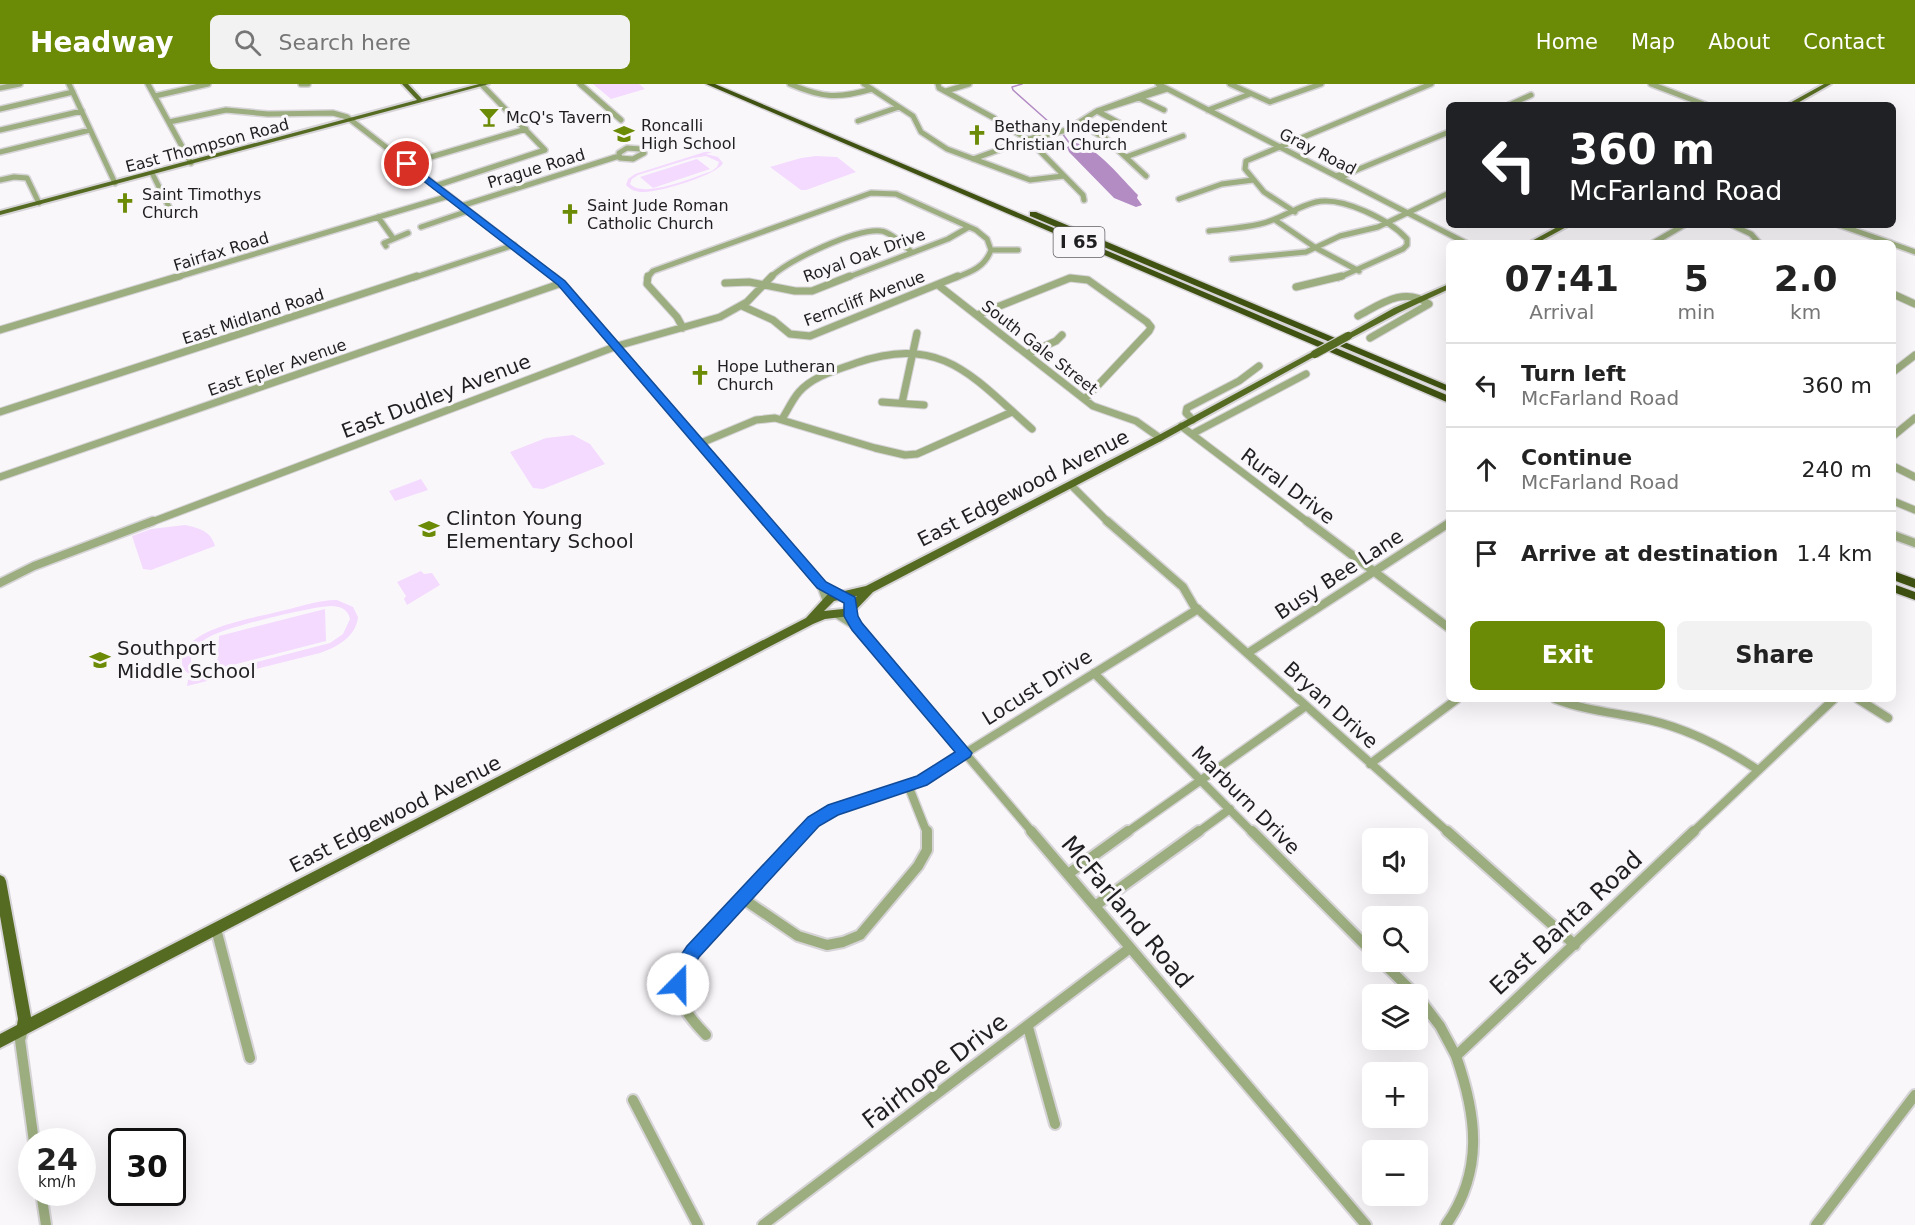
<!DOCTYPE html>
<meta charset="utf-8">
<style>
body{margin:0;font-family:"DejaVu Sans",sans-serif;background:#f2f2f2;color:#222;height:100vh;display:flex;flex-direction:column;font-size:22px;white-space:nowrap}
*{box-sizing:border-box;margin:0}
p{font-size:20px;color:#767676}
.icon{flex:none;width:33px;height:33px;fill:none;stroke:currentColor;stroke-width:2;stroke-linecap:round;stroke-linejoin:round}
.map{position:relative;flex:1;overflow:hidden}
.drawer{position:absolute;left:1446px;top:156px;width:450px;height:462px;display:flex;flex-direction:column;background:#fff;border-radius:9px;box-shadow:0 6px 24px #0002}
.drawer>*{flex:none}
.guide{position:absolute;left:1446px;top:18px;width:450px;height:126px;border-radius:9px;box-shadow:0 6px 24px #0002;background:#202124;color:#fff;overflow:hidden}
.buttons{position:absolute;left:1362px;top:744px;display:grid;gap:12px}
.buttons a{display:grid;place-items:center;width:66px;height:66px;border-radius:9px;background:#fff;box-shadow:0 6px 24px #0002;font-size:30px}
.speed{position:absolute;left:18px;top:1044px;display:flex;gap:12px;font-size:30px;font-weight:700;text-align:center}
.speed>*{display:grid;place-content:center;width:78px;height:78px;border-radius:50%;background:#fff;box-shadow:0 6px 24px #0002;line-height:1}
.speed small{font-size:15px;font-weight:400}
.speed .limit{border:3px solid #111;border-radius:9px;background:#fff;color:#111}
.pin{position:absolute;display:grid;place-items:center;width:51px;height:51px;color:#fff;margin:-26px;border:3px solid #fff;border-radius:50%;box-shadow:0 2px 6px #0007}
.me{position:absolute;width:66px;margin:-33px;rotate:22deg;stroke-linejoin:round;filter:drop-shadow(0 0 4px #0008)}
.turn{display:flex;align-items:center;gap:21px;height:126px;padding:0 24px;font-size:27px}
.turn .icon{width:78px;height:78px;stroke-width:2.5}
.turn b{display:block;font-size:42px;line-height:51px}
.eta{display:flex;justify-content:space-evenly;align-items:center;height:102px;text-align:center}
.eta b{font-size:36px;font-weight:800;line-height:42px}
.button{display:flex;gap:12px;margin-top:auto;padding:12px 24px}
.button a{flex:1;height:69px;border-radius:9px;background:#6b8a06;color:#fff;font-size:24px;font-weight:800;line-height:69px;text-align:center}
.button a+a{background:#f2f2f2;color:#222}
ul{padding:0;list-style:none}
li{display:flex;align-items:center;gap:18px;height:84px;padding:0 24px;border-top:2px solid #e0e0e0}
li div{flex:1}
li b{display:block;font-size:22px}
li em{font-style:normal}
header{display:flex;align-items:center;gap:36px;box-sizing:border-box;height:84px;padding:0 30px;background:#6b8a06;color:#fff}
header strong{font-size:28px}
nav{display:flex;gap:33px;margin-inline-start:auto;font-size:21px}
.search{width:420px;height:54px;background:#f2f2f2;display:flex;align-items:center;gap:15px;box-sizing:border-box;padding:0 21px;border-radius:9px;color:#767676;font-size:22px}
.map>svg:first-child{display:block}
.green{fill:#f3dafe;fill-rule:evenodd}
.water{fill:#b28cc3}
.lines{fill:none;stroke-linecap:round;stroke-linejoin:round}
.stream{stroke:#b28cc3;stroke-width:1.5}
.minor-far3-casing{stroke:#d7d4d8;stroke-width:8}
.minor-far2-casing{stroke:#d7d4d8;stroke-width:9}
.minor-far1-casing{stroke:#d7d4d8;stroke-width:11}
.minor-casing{stroke:#d7d4d8;stroke-width:14}
.major-casing{stroke:#d7d4d8;stroke-width:4}
.highway-casing{stroke:#d7d4d8;stroke-width:3}
.minor-far3{stroke:#9cad7f;stroke-width:5}
.minor-far2{stroke:#9cad7f;stroke-width:7}
.minor-far1{stroke:#9cad7f;stroke-width:8}
.minor{stroke:#9cad7f;stroke-width:10}
.major{fill:#566b22;fill-rule:evenodd}
.highway{fill:#405212;fill-rule:evenodd}
.major-bridge-casing{stroke:#d7d4d8;stroke-width:10;stroke-linecap:butt}
.major-bridge{stroke:#566b22;stroke-width:8}
.route{fill:#1a73e8;stroke:#114b97;stroke-width:1.5}
.labels{text-anchor:middle;stroke-width:6;stroke-linejoin:round;paint-order:stroke}
.far-poi-label{font-size:16px;fill:#1f1e20;stroke:#faf7fb;text-anchor:start}
.far-street-label{font-size:16px;fill:#1f1e20;stroke:#faf7fb}
.shield{fill:#faf7fb;stroke:#615f62;stroke-width:1.5}
.shield-label{font-size:18px;font-weight:bold;fill:#1f1e20}
.street-label{font-size:20px;fill:#1f1e20;stroke:#faf7fb}
.poi-label{font-size:20px;fill:#1f1e20;stroke:#faf7fb;text-anchor:start}
.near-street-label{font-size:24px;fill:#1f1e20;stroke:#faf7fb}
</style>
<header>
<strong>Headway</strong>
<div class="search"><svg class="icon" aria-label="search" viewBox="0 0 24 24"><circle cx="10" cy="10" r="6"/><path d="M15 15l6 6"/></svg>Search here</div>
<nav><a>Home</a><a>Map</a><a>About</a><a>Contact</a></nav>
</header>
<div class="map">
<svg width="1915" height="1141" viewBox="0 0 1915 1141">
<rect width="100%" height="100%" fill="#faf7fb"/>
<path class="green" d="M593,0H639L645,5L611,15Z
M711,66L712,68L706,70L718,73L723,79C718,91 657,109 643,108C636,108 631,106 626,101L628,95L635,90ZM706,72L719,78L717,83L712,87C694,93 644,115 630,100L632,95L638,91L693,74Z
M816,72L837,73L856,88L806,106H801L770,83L801,74Z
M697,75L710,85L653,104L640,93Z
M573,351L590,360L605,380L543,405L533,404L510,368L546,354Z
M421,395L428,406L395,417L389,407Z
M185,441C199,444 211,447 215,462L151,486L143,485L132,452L151,445Z
M421,487L424,490L432,489L440,501L407,521L404,515L406,512L397,498Z
M337,516L353,523L358,533C356,553 337,563 320,569L187,602L188,596L194,594L183,585C172,545 252,535 277,528C296,524 317,516 337,516ZM331,522C340,522 348,525 350,535L343,550L330,559L215,589H201L192,582C188,569 198,559 209,553C227,543 309,523 331,522Z
M325,525L326,557L217,585L219,552Z"/>
<path class="water" d="M1076,59C1096,62 1123,96 1138,111L1137,114L1142,121L1136,123L1114,114L1069,68L1067,63Z"/>
<g class="lines">
<path class="stream" d="M1022,0L1012,3L1013,6L1058,46
M1062,49L1070,60"/>
<g class="minor-far3-casing">
<path id="minor-far3" d="M69,0L115,99
M148,0L191,79
M301,0H308
M580,0L621,36
M790,0C823,14 838,15 872,5
M864,0L913,32L921,48L947,65L1030,96L1063,92
M938,0L939,4L994,34
M1158,0L1466,159
M1230,0L1270,18L1321,0
M1651,0L1706,21
M1163,3L1097,27L1167,5
M0,4L20,0
M946,7L969,0
M155,12L208,0
M1139,14L1164,26
M1509,21L1531,11
M0,25L73,8
M1208,26L1250,10
M858,37L899,23
M169,38L226,26L268,30L333,29L347,33L555,194
M1078,39L1105,54L1146,92
M1010,45L1028,55L1083,111L1084,116
M0,46L82,27
M627,64L641,65L644,69L633,75L620,74L619,69Z
M0,68L90,46
M1126,73L1183,52
M973,75L1032,54L1067,46L1097,27L1123,41
M407,80L526,45
M1359,85L1449,48
M152,89L169,123
M1336,92L1359,85L1340,94
M0,96L14,93L27,94L39,119
M435,102L545,66L482,1
M1179,115L1222,100L1253,96
M461,122L619,72
M1295,128L1264,108L1245,85L1246,77L1431,0
M378,133L393,154
M1275,136L1316,164L1359,187
M1732,141L1751,150L1759,159
M1839,141L1891,159
M421,143L468,127
M1209,147C1226,145 1243,144 1260,140C1279,136 1296,123 1316,118C1342,112 1390,136 1407,155V161L1403,165L1338,194
M1653,159L1684,141
M1893,160L1915,168
M386,162L384,159L408,149
M991,166H1018
M1232,175L1306,168L1340,152L1378,143L1449,109
M174,194L449,112
M413,194L514,161
M647,194L653,187L871,109L896,110L976,146L987,155L991,166
M770,194C788,176 857,144 881,147C891,148 904,162 912,168
M846,194L948,155L969,143
M955,194C971,188 985,183 991,166"/>
</g>
<g class="minor-far2-casing">
<path id="minor-far2" d="M553,192L562,199L768,439
M648,192L647,200L677,233L683,244
M725,199L749,198L795,207H812L850,192
M938,201L1093,322L1136,337L1160,354
M1296,203L1342,192
M1893,210L1915,220
M742,222L773,236L790,250L810,252L958,192
M977,231L1070,194L1088,196L1147,238L1151,243L1149,247L1085,315
M1358,232C1381,220 1404,202 1429,220L1370,254
M0,246L180,192
M1027,270L1056,257L1062,251
M1893,288L1915,271
M882,318L924,321
M902,319L917,249
M0,328L417,192
M782,335C788,326 792,316 799,308C813,292 837,286 856,279C942,250 972,292 1032,345
M1193,336L1186,329L1187,324L1239,297L1259,282
M1181,342L1309,439
M1192,350L1306,290
M1893,352L1915,334
M701,359L756,336L775,334L875,364L905,371L917,370L1012,328
M1893,382L1915,393
M0,393L562,199
M1071,401L1109,439
M1893,417L1915,426
M149,439L617,262L720,233L747,218L772,192"/>
</g>
<g class="minor-far1-casing">
<path id="minor-far1" d="M766,437L821,501L827,517
M1107,437L1183,503L1194,522L1449,749
M1307,437L1449,544
M1893,451L1915,459
M0,499L34,482L153,437
M850,525L857,542L1033,749
M837,530L856,542
M1248,569L1449,439
M1094,589L1253,749
M1555,615C1586,627 1618,629 1649,636C1689,645 1725,664 1758,686
M1858,615L1888,634
M1370,680L1457,615
M908,701L927,749
M802,749L808,742L833,726L922,696L1198,525
M1126,749L1306,622
M1197,749L1230,725
M1692,749L1834,615"/>
</g>
<g class="minor-casing">
<path id="minor" d="M1031,747L1366,1141
M1252,747L1372,868
M1447,747L1575,861
M1068,790L1128,747
M742,814L798,852L827,861L843,858L860,851L918,782L927,766V747
M1095,822L1199,747
M216,845L250,974
M1382,878L1415,910
M1418,913L1440,942L1456,972
M1028,943L1055,1040
M23,946L20,956L34,1058
M706,951C683,927 672,912 685,879L803,747
M633,1016L698,1141
M41,1108L46,1141
M763,1141L1130,864
M1446,1141C1484,1087 1477,1032 1456,972L1694,747
M1816,1141L1915,1011"/>
</g>
<g class="major-casing">
<path id="major" d="M402,0H408L422,15L479,0H489L0,131V127L417,16Z
M1824,0H1831L1794,21H1786Z
M1561,141H1570L1537,159H1528Z
M1449,200V205L1400,228L1351,254H1345L1344,252L1394,224Z
M1312,268H1315L1319,270L1163,356L873,508L850,532L825,535L813,540L0,964V950L17,941L18,935L0,832V791L4,793L6,797L31,933L806,534L827,511L866,502L1157,352ZM857,512L843,525L824,527L834,517Z"/>
</g>
<g class="highway-casing">
<path id="highway" d="M706,0H715L1449,312V319Z
M1030,128H1036L1449,302V308L1030,132Z
M1893,487L1915,495V504L1893,496Z
M1893,500L1915,508V516L1893,508Z"/>
</g>
<use href="#minor-far3" class="minor-far3"/>
<use href="#minor-far2" class="minor-far2"/>
<use href="#minor-far1" class="minor-far1"/>
<use href="#minor" class="minor"/>
<use href="#major" class="major"/>
<use href="#highway" class="highway"/>
<g class="major-bridge-casing">
<path id="major-bridge" d="M1315,270L1348,252"/>
</g>
<use href="#major-bridge" class="major-bridge"/>
</g>
<path class="route" d="M404,79H410L565,197L826,498L855,513L858,532L862,539L972,669L970,673L927,701L838,731L819,742L699,873L691,886L684,906L678,908L672,906L670,900L677,877L687,862L808,733L828,721L917,692L955,668L852,546L844,532V519L817,504L558,201L404,82Z"/>
<defs>
<g id="bar-bare" transform="scale(1.62)"><path d="M-6-5H6L.8 .8V4.5H3.5V6h-7V4.5H-.8V.8Z" fill="#6b8a06" stroke="#faf7fb" stroke-width="2.5" paint-order="stroke"/></g>
<g id="school-bare" transform="scale(1.62)"><path d="M0-5L7-2L0 1L-7-2ZM-4 1L0 2.5L4 1V4Q0 6-4 4Z" fill="#6b8a06" stroke="#faf7fb" stroke-width="2.5" paint-order="stroke"/></g>
<g id="church-bare" transform="scale(1.62)"><path d="M-1.2-6h2.4v3.5h3.3v2.4h-3.3V6h-2.4V-.1h-3.3v-2.4h3.3Z" fill="#6b8a06" stroke="#faf7fb" stroke-width="2.5" paint-order="stroke"/></g>
</defs>
<g fill-rule="evenodd">
<use href="#bar-bare" x="489" y="33"/>
<use href="#school-bare" x="624" y="50"/>
<use href="#church-bare" x="977" y="51"/>
<use href="#church-bare" x="125" y="119"/>
<use href="#church-bare" x="570" y="130"/>
<use href="#church-bare" x="700" y="291"/>
<use href="#school-bare" x="429" y="445"/>
<use href="#school-bare" x="100" y="576"/>
</g>
<g class="labels">
<g class="far-poi-label">
<text x="506" y="39">McQ's Tavern</text>
<text x="641" y="47">Roncalli<tspan x="641" dy="18">High School</tspan></text>
<text x="994" y="48">Bethany Independent<tspan x="994" dy="18">Christian Church</tspan></text>
<text x="142" y="116">Saint Timothys<tspan x="142" dy="18">Church</tspan></text>
<text x="587" y="127">Saint Jude Roman<tspan x="587" dy="18">Catholic Church</tspan></text>
<text x="717" y="288">Hope Lutheran<tspan x="717" dy="18">Church</tspan></text>
</g>
<g class="far-street-label">
<text transform="translate(207 61) rotate(-15)" y="6">East Thompson Road</text>
<text transform="translate(1318 67) rotate(27)" y="6">Gray Road</text>
<text transform="translate(536 84) rotate(-17)" y="6">Prague Road</text>
<text transform="translate(221 167) rotate(-17)" y="6">Fairfax Road</text>
<text transform="translate(864 171) rotate(-20)" y="6">Royal Oak Drive</text>
<text transform="translate(864 214) rotate(-21)" y="6">Ferncliff Avenue</text>
<text transform="translate(253 232) rotate(-18)" y="6">East Midland Road</text>
<text transform="translate(1040 263) rotate(38)" y="6">South Gale Street</text>
<text transform="translate(277 283) rotate(-19)" y="6">East Epler Avenue</text>
</g>
<rect class="shield" x="1053.5" y="143" width="51" height="30" rx="4.5"/>
<g class="shield-label">
<text x="1079" y="164">I 65</text>
</g>
<g class="street-label">
<text transform="translate(436 312) rotate(-21)" y="7">East Dudley Avenue</text>
<text transform="translate(1288 402) rotate(37)" y="7">Rural Drive</text>
<text transform="translate(1023 404) rotate(-27)" y="7">East Edgewood Avenue</text>
<text transform="translate(1339 490) rotate(-33)" y="7">Busy Bee Lane</text>
<text transform="translate(1037 603) rotate(-32)" y="7">Locust Drive</text>
<text transform="translate(1331 621) rotate(42)" y="7">Bryan Drive</text>
<text transform="translate(1246 716) rotate(45)" y="7">Marburn Drive</text>
<text transform="translate(395 730) rotate(-27)" y="7">East Edgewood Avenue</text>
</g>
<g class="poi-label">
<text x="446" y="441">Clinton Young<tspan x="446" dy="23">Elementary School</tspan></text>
<text x="117" y="571">Southport<tspan x="117" dy="23">Middle School</tspan></text>
</g>
<g class="near-street-label">
<text transform="translate(1127 828) rotate(50)" y="8">McFarland Road</text>
<text transform="translate(1566 839) rotate(-43)" y="8">East Banta Road</text>
<text transform="translate(935 987) rotate(-37)" y="8">Fairhope Drive</text>
</g>
</g>
</svg>
<div class="buttons">
<a><svg class="icon" aria-label="sound" viewBox="0 0 24 24"><path d="M4 9h4l5-4v14l-5-4H4zM17 9q2 3 0 6"/></svg></a>
<a><svg class="icon" aria-label="search" viewBox="0 0 24 24"><circle cx="10" cy="10" r="6"/><path d="M15 15l6 6"/></svg></a>
<a><svg class="icon" aria-label="layers" viewBox="0 0 24 24"><path d="M12 4l9 5-9 5-9-5zM3 14l9 5 9-5"/></svg></a>
<a>+</a>
<a>−</a>
</div>
<div class="speed"><div>24<small>km/h</small></div><div class="limit">30</div></div>
<div class="pin" style="left:407px;top:80px;background:#d93025"><svg class="icon" aria-label="arrive" viewBox="0 0 24 24"><path d="M6 21V4h12l-3 4 3 4H6"/></svg></div>
<svg class="me" style="left:678px;top:900px" viewBox="-20 -20 40 40"><circle r="19" fill="#fff"/><path d="M0-13L10 11 0 6-10 11z" fill="#1a73e8"/></svg>
<div class="guide">
<div class="turn"><svg class="icon" aria-label="left" viewBox="0 0 24 24"><path d="M17 20v-9H6M10 6l-5 5 5 5"/></svg><div><b>360 m</b>McFarland Road</div></div>
</div>
<section class="drawer">
<div class="eta">
<div><b>07:41</b><p>Arrival</p></div>
<div><b>5</b><p>min</p></div>
<div><b>2.0</b><p>km</p></div>
</div>
<ul>
<li><svg class="icon" aria-label="left" viewBox="0 0 24 24"><path d="M17 20v-9H6M10 6l-5 5 5 5"/></svg><div><b>Turn left</b><p>McFarland Road</p></div><em>360 m</em></li>
<li><svg class="icon" aria-label="ahead" viewBox="0 0 24 24"><path d="M12 20V5M6 11l6-6 6 6"/></svg><div><b>Continue</b><p>McFarland Road</p></div><em>240 m</em></li>
<li><svg class="icon" aria-label="arrive" viewBox="0 0 24 24"><path d="M6 21V4h12l-3 4 3 4H6"/></svg><div><b>Arrive at destination</b></div><em>1.4 km</em></li>
</ul>
<div class="button"><a>Exit</a><a>Share</a></div>
</section>
</div>
